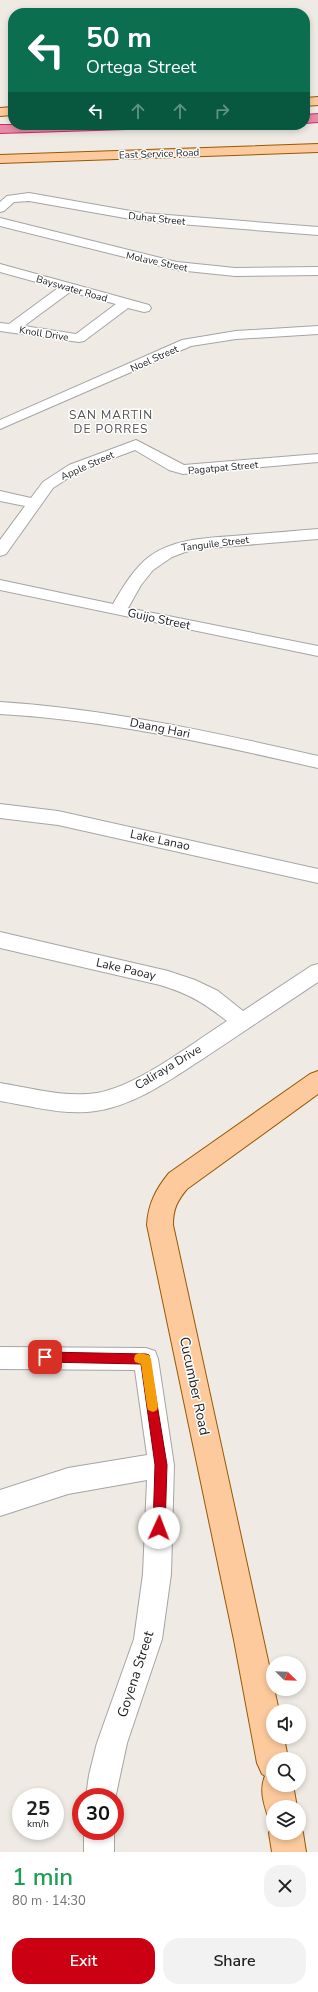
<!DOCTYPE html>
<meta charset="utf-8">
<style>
body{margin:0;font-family:"Nunito Sans",sans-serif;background:#f2f2f2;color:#202124;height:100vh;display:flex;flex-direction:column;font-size:15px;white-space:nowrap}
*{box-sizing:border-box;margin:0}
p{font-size:13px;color:#757577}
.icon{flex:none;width:22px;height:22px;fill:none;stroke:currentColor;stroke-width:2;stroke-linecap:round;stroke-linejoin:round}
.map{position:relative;height:1852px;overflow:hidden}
.side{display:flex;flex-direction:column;background:#fff;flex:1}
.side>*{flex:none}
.guide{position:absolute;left:8px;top:8px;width:302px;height:122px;border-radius:16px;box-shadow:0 2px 6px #0003;background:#0b6e4f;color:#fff;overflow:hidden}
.needle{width:26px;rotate:113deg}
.tools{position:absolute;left:266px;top:1656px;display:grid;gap:8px}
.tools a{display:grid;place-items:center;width:40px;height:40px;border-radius:50%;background:#fff;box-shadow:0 2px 6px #0003;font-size:20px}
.speed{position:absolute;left:12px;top:1788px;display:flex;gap:8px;font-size:20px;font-weight:700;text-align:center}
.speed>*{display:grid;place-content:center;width:52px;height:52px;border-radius:50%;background:#fff;box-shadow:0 2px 6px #0003;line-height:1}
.speed small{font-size:10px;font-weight:400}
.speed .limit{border:6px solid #d22;background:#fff;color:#111}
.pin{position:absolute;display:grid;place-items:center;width:34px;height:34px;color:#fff;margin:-17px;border-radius:8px;box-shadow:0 2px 6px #0006}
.me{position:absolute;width:44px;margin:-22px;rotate:2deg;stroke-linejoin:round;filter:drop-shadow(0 0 3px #0008)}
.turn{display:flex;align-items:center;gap:14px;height:84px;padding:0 12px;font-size:18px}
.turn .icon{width:52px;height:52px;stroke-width:2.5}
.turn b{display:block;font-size:28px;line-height:34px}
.lanes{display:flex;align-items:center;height:38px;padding:0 12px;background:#0003;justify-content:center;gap:20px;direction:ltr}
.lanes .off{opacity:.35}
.round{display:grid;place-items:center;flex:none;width:42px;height:42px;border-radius:16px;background:#f2f2f2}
.overview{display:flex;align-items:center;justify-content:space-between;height:68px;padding:0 12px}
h1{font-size:24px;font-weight:600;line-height:30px;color:#1e9e55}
.cta{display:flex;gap:8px;margin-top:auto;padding:8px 12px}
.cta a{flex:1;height:46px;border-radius:16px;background:#cc0013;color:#fff;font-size:16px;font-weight:600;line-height:46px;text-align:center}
.cta a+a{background:#f2f2f2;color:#202124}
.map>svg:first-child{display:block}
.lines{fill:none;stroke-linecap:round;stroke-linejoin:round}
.minor-casing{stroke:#a5a5a5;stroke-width:2}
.major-casing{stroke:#985800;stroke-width:2}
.highway-casing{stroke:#da2473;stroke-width:2}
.minor{fill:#fff;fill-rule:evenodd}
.major{fill:#fcca9d;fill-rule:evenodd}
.highway{fill:#e68ca5;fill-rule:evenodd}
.route{fill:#cc0013;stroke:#85000c}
.slow{fill:#f59e0b}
.labels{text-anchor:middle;stroke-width:3;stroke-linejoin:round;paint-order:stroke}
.far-street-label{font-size:10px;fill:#1e1e1e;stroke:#fff}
.far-quarter-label{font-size:12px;letter-spacing:1px;fill:#515151;stroke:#fff}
.street-label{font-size:12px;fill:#1e1e1e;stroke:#fff}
.near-street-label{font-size:14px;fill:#1e1e1e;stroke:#fff}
</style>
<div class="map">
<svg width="318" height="1852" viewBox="0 0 318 1852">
<rect width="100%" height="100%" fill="#efebe4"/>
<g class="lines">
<g class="minor-casing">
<path id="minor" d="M29,193L142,213L318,227V235L142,221L29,201L14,202L4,211L0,212V202L7,196Z
M0,218L177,262L235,268L318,267V275L235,276L177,270L0,226Z
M0,264L149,305L151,308L149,311L144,312L128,308L84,341L79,342L0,331V323L9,324L58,288L0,272ZM70,292L116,304L76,334L24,326Z
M318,326V334L236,339L191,346L0,429V420L182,340L236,331Z
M136,440L184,465L318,454V462L183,474L169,470L135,450L79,471L53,488L6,554L0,556V540L25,506L0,501V491L31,498L43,482L69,465Z
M318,529V539L197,549L185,552L172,557L153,570L141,585L128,608L318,646V656L0,590V580L113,604C123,587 134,568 150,556C177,537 213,538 245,535C269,533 294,531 318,529Z
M0,702C108,709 213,732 318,756V768C213,744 108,720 0,714Z
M0,804L58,811L318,869V883L58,825L0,818Z
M0,932L168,971L195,980L218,991L243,1011L311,966L318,964V982C280,1007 242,1033 204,1058C171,1079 136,1105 96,1111C65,1116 31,1106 0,1101V1083C31,1088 65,1098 97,1093C138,1086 191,1044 227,1021C203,1002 189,994 160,985L0,948Z
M0,1347L146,1348L155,1351L158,1359L174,1465L171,1574L162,1639L127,1743L115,1799V1797H86L89,1775L97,1743L134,1639L143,1574L147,1480L68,1494L0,1516V1490L68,1468L147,1455L135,1370L0,1369Z
M84,1831H114V1852H84Z"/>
</g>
<g class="major-casing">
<path id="major" d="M318,97V105L305,106V98Z
M13,107V115L0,116V108Z
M318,144V152L0,163V155Z
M318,1071V1094L187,1189C177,1201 173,1209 173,1225L279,1711H273V1737H284L288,1759H273V1785H293L297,1807H273V1820L269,1819C264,1805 259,1790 265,1776L262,1774L257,1763L234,1640L147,1225C148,1204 156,1189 169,1173L310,1074Z
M273,1824V1833H299V1824L303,1833L306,1852H272L269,1833Z"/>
</g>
<g class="highway-casing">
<path id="highway" d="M318,114V122L305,123V115Z
M0,125H133L127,129L0,133Z"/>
</g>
<use href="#minor" class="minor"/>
<use href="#major" class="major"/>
<use href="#highway" class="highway"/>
</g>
<path class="route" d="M45,1352L146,1354L149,1355L167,1465L165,1528L163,1532L159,1534L155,1532L153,1528L155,1465L141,1364L45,1362L41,1361L39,1357L41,1353Z"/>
<path class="slow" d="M139,1353L149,1355L151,1359L158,1406L157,1410L153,1412L148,1410L147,1406L141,1364L135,1362L134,1359L135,1355Z"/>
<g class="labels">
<g class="far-street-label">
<text transform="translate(159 153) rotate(-2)" y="4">East Service Road</text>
<text transform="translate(157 218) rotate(6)" y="4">Duhat Street</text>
<text transform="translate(157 261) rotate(12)" y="4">Molave Street</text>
<text transform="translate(72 288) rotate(16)" y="4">Bayswater Road</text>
<text transform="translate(44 333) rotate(9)" y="4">Knoll Drive</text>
<text transform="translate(154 358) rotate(-24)" y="4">Noel Street</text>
<text transform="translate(87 465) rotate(-24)" y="4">Apple Street</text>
<text transform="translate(223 467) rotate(-5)" y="4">Pagatpat Street</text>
<text transform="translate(215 543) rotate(-7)" y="4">Tanguile Street</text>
</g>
<g class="far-quarter-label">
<text x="111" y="419">SAN MARTIN<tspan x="111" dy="14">DE PORRES</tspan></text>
</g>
<g class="street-label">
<text transform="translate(159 619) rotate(12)" y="4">Guijo Street</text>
<text transform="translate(160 728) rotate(11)" y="4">Daang Hari</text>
<text transform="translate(160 840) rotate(12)" y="4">Lake Lanao</text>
<text transform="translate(126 969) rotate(13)" y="4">Lake Paoay</text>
<text transform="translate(168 1067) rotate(-31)" y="4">Caliraya Drive</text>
</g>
<g class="near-street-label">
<text transform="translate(195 1386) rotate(78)" y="5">Cucumber Road</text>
<text transform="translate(135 1674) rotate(-72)" y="5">Goyena Street</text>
</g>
</g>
</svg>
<div class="tools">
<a><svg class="needle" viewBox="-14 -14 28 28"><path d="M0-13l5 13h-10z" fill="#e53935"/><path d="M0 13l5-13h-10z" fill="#757577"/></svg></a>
<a><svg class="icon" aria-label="sound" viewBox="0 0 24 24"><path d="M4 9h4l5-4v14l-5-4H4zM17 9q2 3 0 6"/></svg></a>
<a><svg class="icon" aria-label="search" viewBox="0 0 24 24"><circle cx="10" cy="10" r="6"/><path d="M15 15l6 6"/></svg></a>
<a><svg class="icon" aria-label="layers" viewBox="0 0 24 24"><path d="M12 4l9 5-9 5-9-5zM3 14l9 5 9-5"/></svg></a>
</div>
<div class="speed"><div>25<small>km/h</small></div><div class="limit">30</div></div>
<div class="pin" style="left:45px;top:1357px;background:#d93025"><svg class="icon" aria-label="arrive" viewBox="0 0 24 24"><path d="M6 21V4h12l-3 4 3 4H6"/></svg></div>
<svg class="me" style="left:159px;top:1528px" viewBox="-20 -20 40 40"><circle r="19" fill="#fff"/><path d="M0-13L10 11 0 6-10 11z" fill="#cc0013"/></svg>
<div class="guide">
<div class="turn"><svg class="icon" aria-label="left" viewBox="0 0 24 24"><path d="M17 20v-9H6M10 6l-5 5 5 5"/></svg><div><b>50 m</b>Ortega Street</div></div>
<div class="lanes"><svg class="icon" aria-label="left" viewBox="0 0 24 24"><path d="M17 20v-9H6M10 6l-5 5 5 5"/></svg><svg class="icon off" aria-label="ahead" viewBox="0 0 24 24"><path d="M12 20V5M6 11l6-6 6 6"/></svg><svg class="icon off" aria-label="ahead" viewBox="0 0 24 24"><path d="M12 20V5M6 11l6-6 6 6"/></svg><svg class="icon off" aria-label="right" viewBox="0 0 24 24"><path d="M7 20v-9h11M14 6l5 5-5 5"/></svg></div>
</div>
</div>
<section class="side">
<div class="overview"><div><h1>1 min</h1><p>80 m · 14:30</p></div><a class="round"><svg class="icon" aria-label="close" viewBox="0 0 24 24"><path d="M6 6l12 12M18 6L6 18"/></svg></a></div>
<div class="cta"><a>Exit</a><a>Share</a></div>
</section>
